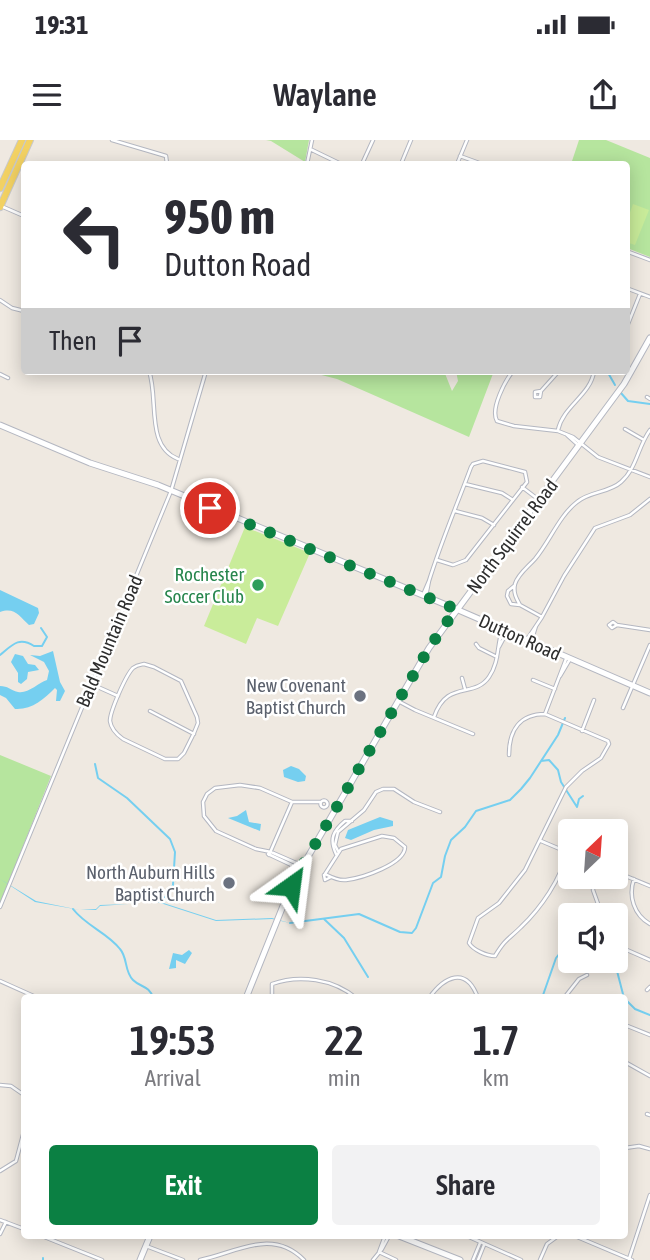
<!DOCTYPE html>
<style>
body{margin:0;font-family:"Asap Condensed",sans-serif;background:#f2f2f3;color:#2b2b33;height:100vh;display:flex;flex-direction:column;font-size:26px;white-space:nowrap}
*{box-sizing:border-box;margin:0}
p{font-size:23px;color:#7c7c81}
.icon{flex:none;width:38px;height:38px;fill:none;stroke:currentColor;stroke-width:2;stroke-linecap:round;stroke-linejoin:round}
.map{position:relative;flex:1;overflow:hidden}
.details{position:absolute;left:21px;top:854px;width:607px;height:245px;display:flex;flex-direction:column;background:#fff;border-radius:7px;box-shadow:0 4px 18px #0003}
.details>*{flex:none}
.hud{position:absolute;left:21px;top:21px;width:609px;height:214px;border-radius:7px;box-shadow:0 4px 18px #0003;background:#fff;color:#2b2b33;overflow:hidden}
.needle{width:46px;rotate:25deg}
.fabs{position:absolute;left:558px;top:679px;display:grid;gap:14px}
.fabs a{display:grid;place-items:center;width:70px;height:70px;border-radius:7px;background:#fff;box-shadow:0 4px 18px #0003;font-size:35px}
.pin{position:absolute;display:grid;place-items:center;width:60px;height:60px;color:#fff;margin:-30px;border:4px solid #fff;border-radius:50%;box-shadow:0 2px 7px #0007}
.me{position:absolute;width:77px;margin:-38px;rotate:31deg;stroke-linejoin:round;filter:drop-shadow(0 0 5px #0008)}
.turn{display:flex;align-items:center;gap:24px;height:147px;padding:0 28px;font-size:32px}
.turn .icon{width:91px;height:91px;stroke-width:2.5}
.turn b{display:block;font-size:49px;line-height:60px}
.then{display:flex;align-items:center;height:66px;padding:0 28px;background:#0003;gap:14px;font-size:26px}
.eta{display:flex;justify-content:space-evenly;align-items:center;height:119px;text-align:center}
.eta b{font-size:42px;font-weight:600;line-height:49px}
.primary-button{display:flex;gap:14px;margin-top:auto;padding:14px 28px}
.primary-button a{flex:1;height:80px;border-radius:7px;background:#0b8043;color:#fff;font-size:28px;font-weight:600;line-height:80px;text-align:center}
.primary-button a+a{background:#f2f2f3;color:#2b2b33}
.status{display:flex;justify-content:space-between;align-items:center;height:49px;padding:0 35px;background:#fff;direction:ltr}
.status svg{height:19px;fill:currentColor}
header{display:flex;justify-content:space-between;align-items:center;height:91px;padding:0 28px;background:#fff;font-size:32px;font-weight:600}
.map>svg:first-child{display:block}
.green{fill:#b6e59e}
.pitch{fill:#c9ec9a}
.water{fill:#75cff0}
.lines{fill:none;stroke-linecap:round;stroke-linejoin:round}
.stream{stroke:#75cff0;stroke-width:2}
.street-casing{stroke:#b4b7c1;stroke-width:4.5}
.secondary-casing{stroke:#b4b7c1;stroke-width:7}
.primary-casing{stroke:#c9c9c9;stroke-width:8}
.street{stroke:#fff;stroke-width:2.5}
.secondary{stroke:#fff;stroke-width:5}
.primary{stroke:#f2d163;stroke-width:6}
.route{stroke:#0b8043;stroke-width:12;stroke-dasharray:0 21.6}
.leisure-dot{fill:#2e9e5b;stroke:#fff;stroke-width:2.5}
.worship-dot{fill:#6b7280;stroke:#fff;stroke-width:2.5}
.labels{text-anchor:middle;stroke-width:5;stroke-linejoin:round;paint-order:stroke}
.street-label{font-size:19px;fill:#2e2e2e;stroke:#fff}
.leisure-label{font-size:19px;fill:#27864d;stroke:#fff;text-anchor:end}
.worship-label{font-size:19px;fill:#5b616d;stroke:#fff;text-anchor:end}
</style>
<div class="status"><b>19:31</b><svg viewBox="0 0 49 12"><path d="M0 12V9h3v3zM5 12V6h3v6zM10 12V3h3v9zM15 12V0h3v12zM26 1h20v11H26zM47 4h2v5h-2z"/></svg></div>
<header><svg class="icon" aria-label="menu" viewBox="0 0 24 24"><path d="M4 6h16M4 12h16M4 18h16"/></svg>Waylane<svg class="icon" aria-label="share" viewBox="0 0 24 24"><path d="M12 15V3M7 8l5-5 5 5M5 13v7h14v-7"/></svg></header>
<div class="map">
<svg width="650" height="1120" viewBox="0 0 650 1120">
<rect width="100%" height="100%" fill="#efe9e1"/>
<path class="green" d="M266,0H309L305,22L271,1Z
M579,0H606L650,18V117L627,108L626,24H571Z
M306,231H335L336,234L343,231H444L452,251L458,241L456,231H494L469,297L337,239Z
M0,615L51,636L0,764Z"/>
<path class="pitch" d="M633,64L649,70L635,105L626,102L627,81Z
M245,387L310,413L278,486L257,478L246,504L204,486Z"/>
<path class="water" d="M0,450L38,468L39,473L34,484L29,485C19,476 15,467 0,472Z
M53,511L60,542L65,551L60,561H56L57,550L55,548C44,559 32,570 15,569L6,558L0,555V546C8,546 10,550 18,552C28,554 38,543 47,540L49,531L44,522L30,515L40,516Z
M15,514L23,516L28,524L35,525L39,530L28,532L27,539L21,544L18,542V533L11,522Z
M291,626L299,629L306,636L305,641L298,642L284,637L283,630Z
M246,670L249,682L261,684L260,691L228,678L237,676Z
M380,677L393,681V686L374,690L351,700L345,698L348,690Z
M0,739L36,761L80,770L96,769L100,765L129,764L148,758L216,780L272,778L290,783L272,779L216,781L148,759L129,764L100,766L96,770H80L35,762Z
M189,810L192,813L185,824L176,820V828L169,829L173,813L182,815Z"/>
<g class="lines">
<path class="stream" d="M607,231L615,245
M621,253L628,261L650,264
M0,515C12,505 19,496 34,506H42L47,497L41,488
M541,621L549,620L558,630L561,642L577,667L579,659L583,656
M95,624L98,638L127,658L170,699L175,712L173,745L162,762
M73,769C86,786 108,793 120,809C128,818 124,831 133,840C140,847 150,846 153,858
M324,779L344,798L368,837
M290,783L359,774L400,792L412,793L416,788L433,743L441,737L445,716L451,700L465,687L476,671L510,660L521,649L530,638L558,595L565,578
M604,821L617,831L624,858
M542,858L556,818L560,813L570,809
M625,859L635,869L650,875
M43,1118V1120"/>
<g class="street-casing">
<path id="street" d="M112,0L166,16L167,24
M310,9L341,24
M460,16L482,24
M307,24L312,0
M362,24L373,0
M401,24L411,0
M457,24L467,0
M1,66L24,76
M626,111L650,120
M626,148L650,157
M0,160L12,168L24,171
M628,184L640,154
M149,231C159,259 145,306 178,319
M513,231C505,241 490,269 497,281L514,286L558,291L573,297L598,317L650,337
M0,234L8,238
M541,251L540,257H535V252L541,251L559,231
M647,257L650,259
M625,289L644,300
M558,290C563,266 591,255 594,231
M567,295L577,304
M465,344L502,353L513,360
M522,347L539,360
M455,371L482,378L494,385
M429,441C441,402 457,365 471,327L473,324L483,321L525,332L527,342L466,420L453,425L437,420
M514,446L508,451L507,456L511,464L520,465
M423,455L429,441L426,456
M542,477L520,465C516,458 513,452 515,444C518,434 528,427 535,419C550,401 559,376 577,362C590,351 609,353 621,342C637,328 638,306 650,290
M617,485L612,488L609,485L613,482L617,485L650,490
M528,498L542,477L564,436L595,388L630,375L650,359
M531,502L536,486
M476,504L479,508L497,517
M499,507L507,492
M144,524L154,527L181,541L197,577L198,583L194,593L184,613L178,619H165L123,599C116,594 111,589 110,581C110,571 126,535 133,528C137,525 139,525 144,524Z
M560,536L570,519
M462,538L465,549
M533,540L555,549
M91,544L118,556
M398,561L415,570L473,594
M623,568L650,505
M150,571L194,594
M545,574L566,519
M434,577C447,539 474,559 489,537C499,523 497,506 502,490
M582,591L594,560
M509,615C509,590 520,574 545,574L608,601L609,604L601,618L582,631L566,647L525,730L499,763L478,778L469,803C473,810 487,816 495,816C506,798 508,800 521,787C541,768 561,739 567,712L541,701
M320.5 664a3.5 3.5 0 1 1 7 0a3.5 3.5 0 1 1-7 0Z
M382,696L394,698L405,707C405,724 362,738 346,740C338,741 331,737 325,734L341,709Z
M338,711L335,705L338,692L364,670L376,652L383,649H394L414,662L440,672
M268,714L300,729
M336,714C329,699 333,691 345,681H352
M269,715L292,662
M303,726L271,712L256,709L216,691L204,676L203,662L207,654L215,648L240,645L260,648L292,662H320
M616,732L650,746
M324,735L325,740L331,737
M594,737L593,750L602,775
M634,739C628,756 634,775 650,784
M0,767L171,351L206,231
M616,802L627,810L650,820
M0,841L38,858
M647,850L650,847
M272,858V844C299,834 334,839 356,858
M429,858C444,837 466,825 478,858
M564,858L579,839L587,835
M625,885L650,895
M625,922L650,936
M0,945L11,946L24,955
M647,974L650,975
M625,1008L639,1006L650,1009
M0,1031L16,1021L24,991
M0,1080L24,1089
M0,1094L6,1082
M42,1096L102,1120
M467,1096L521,1120
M575,1096L632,1120
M146,1106L183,1120
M379,1112L396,1120
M379,1112L385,1096
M629,1119L650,1055
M200,1120C236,1113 272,1087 304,1120
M373,1120L382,1109L389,1096
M473,1120L480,1103
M478,1120L484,1105
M540,1120L547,1104L558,1096"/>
</g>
<g class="secondary-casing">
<path id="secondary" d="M0,285L90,323L158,345L456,469L650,553
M246,858L291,746L429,508L624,244L650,198
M399,1096L460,1120
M140,1120L150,1096"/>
</g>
<g class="primary-casing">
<path id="primary" d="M0,48L22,0
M0,67L30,0"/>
</g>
<use href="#street" class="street"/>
<use href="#secondary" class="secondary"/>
<use href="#primary" class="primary"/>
</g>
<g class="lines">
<path class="route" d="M210,368L456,469L429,508L291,746"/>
</g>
<circle class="leisure-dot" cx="258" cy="445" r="7"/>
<g class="worship-dot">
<circle cx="360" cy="556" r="7"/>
<circle cx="229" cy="743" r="7"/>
</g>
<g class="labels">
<g class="street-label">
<text transform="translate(512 396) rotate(-53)" y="7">North Squirrel Road</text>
<text transform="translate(520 497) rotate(24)" y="7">Dutton Road</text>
<text transform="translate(109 501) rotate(-67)" y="7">Bald Mountain Road</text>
</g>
<g class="leisure-label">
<text x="244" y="441">Rochester<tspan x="244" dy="22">Soccer Club</tspan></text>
</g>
<g class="worship-label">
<text x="346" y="552">New Covenant<tspan x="346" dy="22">Baptist Church</tspan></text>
<text x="215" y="739">North Auburn Hills<tspan x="215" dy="22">Baptist Church</tspan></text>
</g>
</g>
</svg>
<div class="fabs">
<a><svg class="needle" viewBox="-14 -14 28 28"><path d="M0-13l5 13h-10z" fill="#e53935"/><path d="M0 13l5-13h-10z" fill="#7c7c81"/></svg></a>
<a><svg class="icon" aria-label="sound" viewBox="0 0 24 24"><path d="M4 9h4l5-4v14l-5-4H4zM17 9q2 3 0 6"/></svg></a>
</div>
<div class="pin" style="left:210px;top:368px;background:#d93025"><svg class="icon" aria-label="arrive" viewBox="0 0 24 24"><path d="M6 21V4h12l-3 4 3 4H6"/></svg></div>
<svg class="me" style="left:291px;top:746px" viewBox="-20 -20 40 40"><path d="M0-17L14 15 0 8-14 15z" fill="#0b8043" stroke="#fff" stroke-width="4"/></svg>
<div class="hud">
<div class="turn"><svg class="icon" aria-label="left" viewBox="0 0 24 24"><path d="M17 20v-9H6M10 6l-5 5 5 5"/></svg><div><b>950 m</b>Dutton Road</div></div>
<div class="then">Then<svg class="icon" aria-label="arrive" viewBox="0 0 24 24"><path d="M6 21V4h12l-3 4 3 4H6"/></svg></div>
</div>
<section class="details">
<div class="eta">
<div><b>19:53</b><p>Arrival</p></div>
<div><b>22</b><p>min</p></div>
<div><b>1.7</b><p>km</p></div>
</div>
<div class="primary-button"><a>Exit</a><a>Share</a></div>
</section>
</div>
